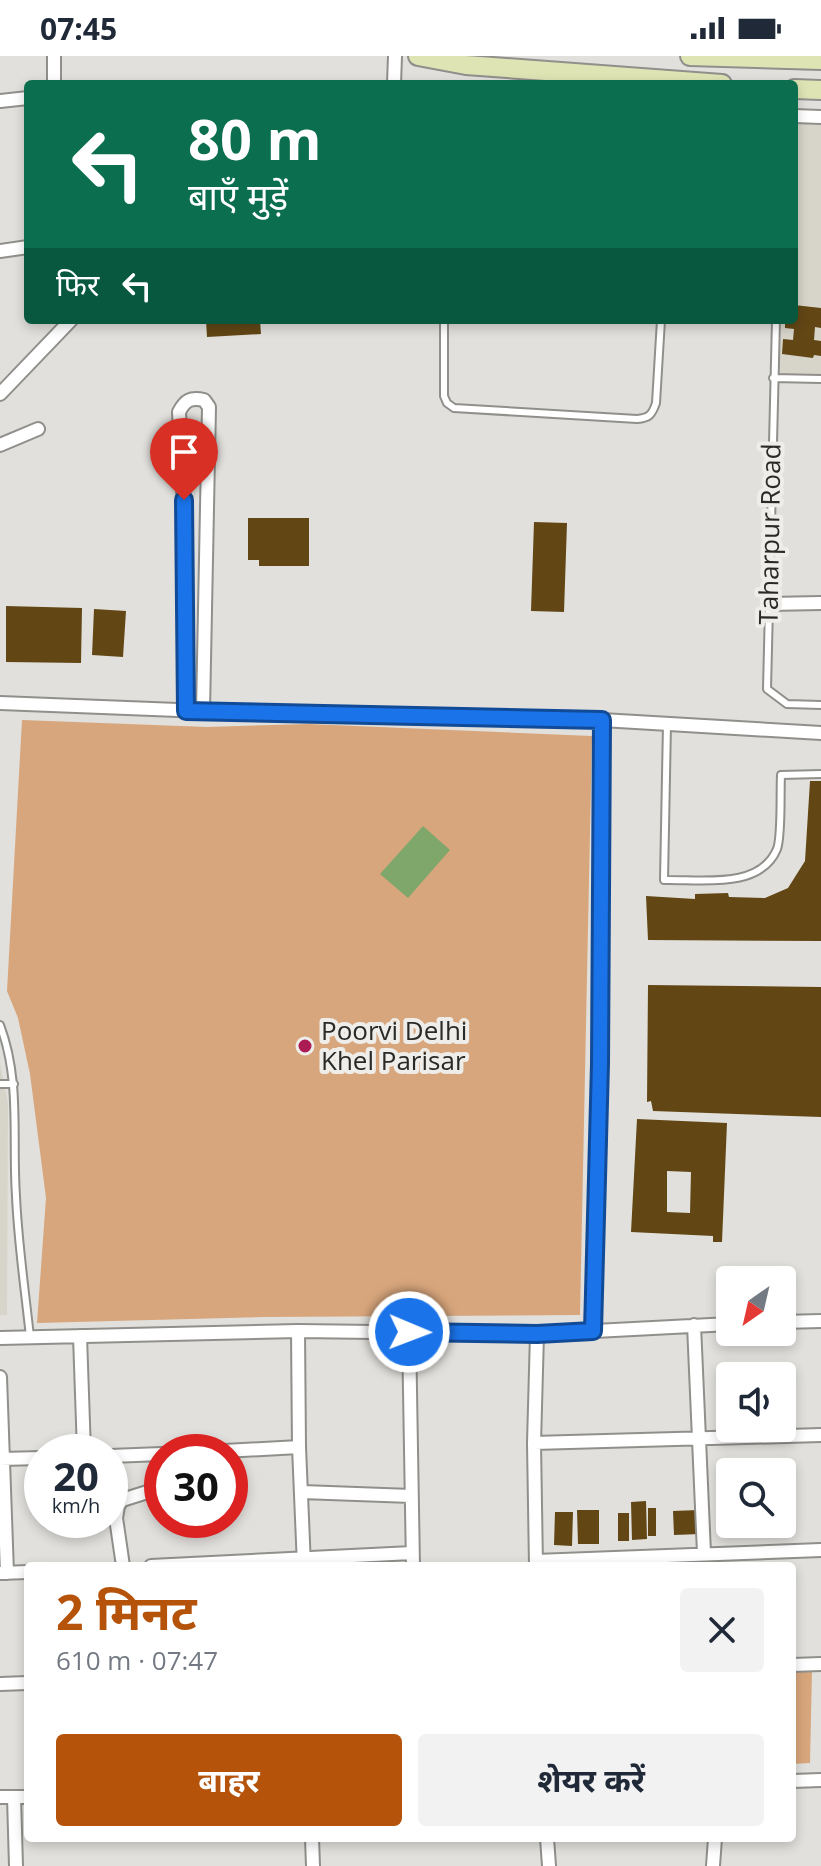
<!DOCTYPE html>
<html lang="hi">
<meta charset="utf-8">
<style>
body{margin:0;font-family:"Open Sans","Noto Sans Devanagari",sans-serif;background:#f2f2f3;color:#1f2937;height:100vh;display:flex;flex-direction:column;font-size:30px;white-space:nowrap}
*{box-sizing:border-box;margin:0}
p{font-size:26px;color:#747a83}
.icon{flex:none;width:44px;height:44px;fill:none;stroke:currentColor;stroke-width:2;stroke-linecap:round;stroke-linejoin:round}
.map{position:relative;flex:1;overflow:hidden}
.drawer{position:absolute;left:24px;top:1506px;width:772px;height:280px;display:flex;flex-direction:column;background:#fff;border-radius:8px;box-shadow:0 4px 12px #0003}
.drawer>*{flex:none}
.top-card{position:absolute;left:24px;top:24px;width:774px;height:244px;border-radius:8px;box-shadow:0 4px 12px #0003;background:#0b6e4f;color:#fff;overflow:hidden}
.needle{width:52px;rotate:214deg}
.controls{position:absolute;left:716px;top:1210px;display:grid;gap:16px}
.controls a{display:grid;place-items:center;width:80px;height:80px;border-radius:8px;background:#fff;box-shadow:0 4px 12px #0003;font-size:40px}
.speed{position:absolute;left:24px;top:1378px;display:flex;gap:16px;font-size:40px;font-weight:700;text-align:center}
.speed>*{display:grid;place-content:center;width:104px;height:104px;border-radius:50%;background:#fff;box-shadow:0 4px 12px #0003;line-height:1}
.speed small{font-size:20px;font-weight:400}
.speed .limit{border:12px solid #d22;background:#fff;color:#111}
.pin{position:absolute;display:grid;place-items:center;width:68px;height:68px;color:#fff;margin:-82px -34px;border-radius:50% 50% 50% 0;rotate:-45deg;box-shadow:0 0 8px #0007}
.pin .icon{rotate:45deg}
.me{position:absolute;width:88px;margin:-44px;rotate:91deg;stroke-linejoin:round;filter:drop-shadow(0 0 6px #0008)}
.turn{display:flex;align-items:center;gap:28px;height:168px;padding:0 32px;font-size:36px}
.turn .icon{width:104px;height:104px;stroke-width:2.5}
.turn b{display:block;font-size:56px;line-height:68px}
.then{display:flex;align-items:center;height:76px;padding:0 32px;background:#0003;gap:16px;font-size:30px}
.round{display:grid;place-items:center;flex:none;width:84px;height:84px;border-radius:8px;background:#f2f2f3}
.summary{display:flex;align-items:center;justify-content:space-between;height:136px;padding:0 32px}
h1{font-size:48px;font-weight:700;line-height:60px;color:#b45309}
.action{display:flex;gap:16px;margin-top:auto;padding:16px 32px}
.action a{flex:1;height:92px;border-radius:8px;background:#b45309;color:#fff;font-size:32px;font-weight:700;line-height:92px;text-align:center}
.action a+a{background:#f2f2f3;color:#1f2937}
.status{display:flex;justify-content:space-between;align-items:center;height:56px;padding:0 40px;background:#fff;direction:ltr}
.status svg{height:22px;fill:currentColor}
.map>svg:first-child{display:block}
.built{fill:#d7d5ca}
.green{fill:#d8a67c}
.water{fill:#7fa66b}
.building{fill:#624715;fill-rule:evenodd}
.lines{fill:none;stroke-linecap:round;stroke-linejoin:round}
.service-casing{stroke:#908f8b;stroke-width:10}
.minor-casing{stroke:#908f8b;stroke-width:16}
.secondary-casing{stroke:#908f8b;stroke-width:22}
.service{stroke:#fff;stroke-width:6}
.minor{stroke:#fff;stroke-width:12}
.secondary{stroke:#dfe4b5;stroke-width:18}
.route-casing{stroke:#114b97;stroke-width:20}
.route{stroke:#1a73e8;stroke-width:14}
.poi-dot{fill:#ac1c54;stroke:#eeede9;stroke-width:3}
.labels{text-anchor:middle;stroke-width:8;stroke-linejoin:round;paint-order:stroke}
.street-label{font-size:26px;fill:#292927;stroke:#eeede9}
.poi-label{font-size:26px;fill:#292927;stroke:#eeede9;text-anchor:start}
</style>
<div class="status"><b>07:45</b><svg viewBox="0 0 49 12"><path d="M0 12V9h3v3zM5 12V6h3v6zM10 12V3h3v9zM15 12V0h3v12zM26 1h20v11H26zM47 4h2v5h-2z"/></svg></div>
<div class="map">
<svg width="821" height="1810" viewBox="0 0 821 1810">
<rect width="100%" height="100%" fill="#e1e0dc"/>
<path class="built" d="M794,64L821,65V323L773,322L774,264H794Z
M0,1007L8,1048L7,1259H0Z"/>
<path class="green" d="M22,664L207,671L308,668L592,680L580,1259L264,1261L37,1267L46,1142L30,1018L18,962L7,935Z
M812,1614L810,1707L792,1708V1615Z"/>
<path class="water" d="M423,770L450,794L408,842L380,818Z"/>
<path class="building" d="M794,249L821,252V272L815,271L814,284L821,285V300L814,299L813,302L782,298L783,283L793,284L794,273L785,272V264H794Z
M206,264H260L261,278L207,281Z
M248,462H309V510H259V504H248Z
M534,466L567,467L564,556L531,555Z
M6,550L82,552L81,607L6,606Z
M94,553L126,555L123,601L92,599Z
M810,725H821V885L648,884L646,840L695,843V838L728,837L729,841L765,842L788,832L805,805Z
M648,929L821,931V1061L653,1055L651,1045L647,1046Z
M637,1063L727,1067L722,1186H713V1180L631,1176ZM667,1115L691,1116L690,1157L667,1156Z
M646,1445L647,1483L632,1484L631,1446Z
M648,1452H656V1480H648Z
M577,1454H599V1488H578Z
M698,1454L700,1478L674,1479L673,1455Z
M555,1456H573L572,1490L554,1489Z
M618,1457H629V1485H618Z"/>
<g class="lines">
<g class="service-casing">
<path id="service" d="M444,264V340L447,347L454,352L637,363C649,362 652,359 656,347L661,264
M776,264L767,633L787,648L821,649
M773,322L821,323
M667,668L664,824C700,823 760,834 777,793C782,780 780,735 781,719L821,718
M0,969C21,1024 12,1082 16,1140C18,1187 25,1234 30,1281
M0,1028H14
M593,1275L600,1008L602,664"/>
</g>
<g class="minor-casing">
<path id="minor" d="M54,0V28
M394,28L395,0
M0,45L28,42
M794,60L821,61
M0,195L28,191
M0,338L71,264
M0,389L38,373
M769,548L821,547
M0,647L203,655L602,664L821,677
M186,655L185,473L179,356C185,344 191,341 204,344L209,351L203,655
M782,1266L821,1265
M694,1269L704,1497
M409,1276L413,1510
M80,1280L84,1396
M0,1282L298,1275
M0,1321L7,1517
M534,1387L821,1379
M206,1396L299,1391
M110,1400L162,1398
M0,1403L42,1402
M302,1436L411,1440
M536,1505L821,1494
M123,1510L116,1462L118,1450L122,1444L157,1433L162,1426
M151,1510L412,1497
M304,1510L299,1391L298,1275L537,1278L730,1268
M536,1510L534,1387L537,1278
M0,1517L28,1516
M792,1609L821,1608
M0,1628L28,1627
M792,1725L821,1724
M0,1741H28
M14,1741L16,1810
M312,1782L313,1810
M547,1782L549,1810
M713,1810L715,1782"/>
</g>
<g class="secondary-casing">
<path id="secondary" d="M418,0L466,9L722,28
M690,0L821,4
M794,33L821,34"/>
</g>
<use href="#service" class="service"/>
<use href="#minor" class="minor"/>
<use href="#secondary" class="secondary"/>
</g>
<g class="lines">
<g class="route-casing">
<path id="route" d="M184,444L186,655L602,664L600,1008L593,1275L537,1278L409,1276"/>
</g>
<use href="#route" class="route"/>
</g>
<circle class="poi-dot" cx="305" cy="990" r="8"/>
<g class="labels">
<g class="street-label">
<text transform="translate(770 478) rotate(-89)" y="9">Taharpur Road</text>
</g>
<g class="poi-label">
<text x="321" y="984">Poorvi Delhi<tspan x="321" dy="30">Khel Parisar</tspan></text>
</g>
</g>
</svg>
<div class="controls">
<a><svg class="needle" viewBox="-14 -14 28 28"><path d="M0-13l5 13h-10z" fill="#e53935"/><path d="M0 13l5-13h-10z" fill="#747a83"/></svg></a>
<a><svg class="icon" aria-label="sound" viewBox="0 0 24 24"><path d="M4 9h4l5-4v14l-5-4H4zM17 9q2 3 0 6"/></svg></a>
<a><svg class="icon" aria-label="search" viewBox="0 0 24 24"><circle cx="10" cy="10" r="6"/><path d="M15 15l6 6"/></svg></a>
</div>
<div class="speed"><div>20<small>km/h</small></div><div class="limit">30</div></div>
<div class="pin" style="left:184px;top:444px;background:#d93025"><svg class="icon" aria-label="arrive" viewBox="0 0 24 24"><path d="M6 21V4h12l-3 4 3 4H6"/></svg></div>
<svg class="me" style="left:409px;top:1276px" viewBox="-20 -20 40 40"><circle r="17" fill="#1a73e8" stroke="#fff" stroke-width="3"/><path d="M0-11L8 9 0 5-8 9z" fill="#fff"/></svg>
<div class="top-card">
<div class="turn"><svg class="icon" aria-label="left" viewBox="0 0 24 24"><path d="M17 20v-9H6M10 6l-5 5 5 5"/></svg><div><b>80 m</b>बाएँ मुड़ें</div></div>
<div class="then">फिर<svg class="icon" aria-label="left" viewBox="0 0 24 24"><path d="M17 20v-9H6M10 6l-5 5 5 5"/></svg></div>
</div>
<section class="drawer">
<div class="summary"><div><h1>2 मिनट</h1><p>610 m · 07:47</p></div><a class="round"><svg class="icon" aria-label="close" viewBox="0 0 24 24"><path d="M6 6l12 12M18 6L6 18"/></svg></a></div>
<div class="action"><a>बाहर</a><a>शेयर करें</a></div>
</section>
</div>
